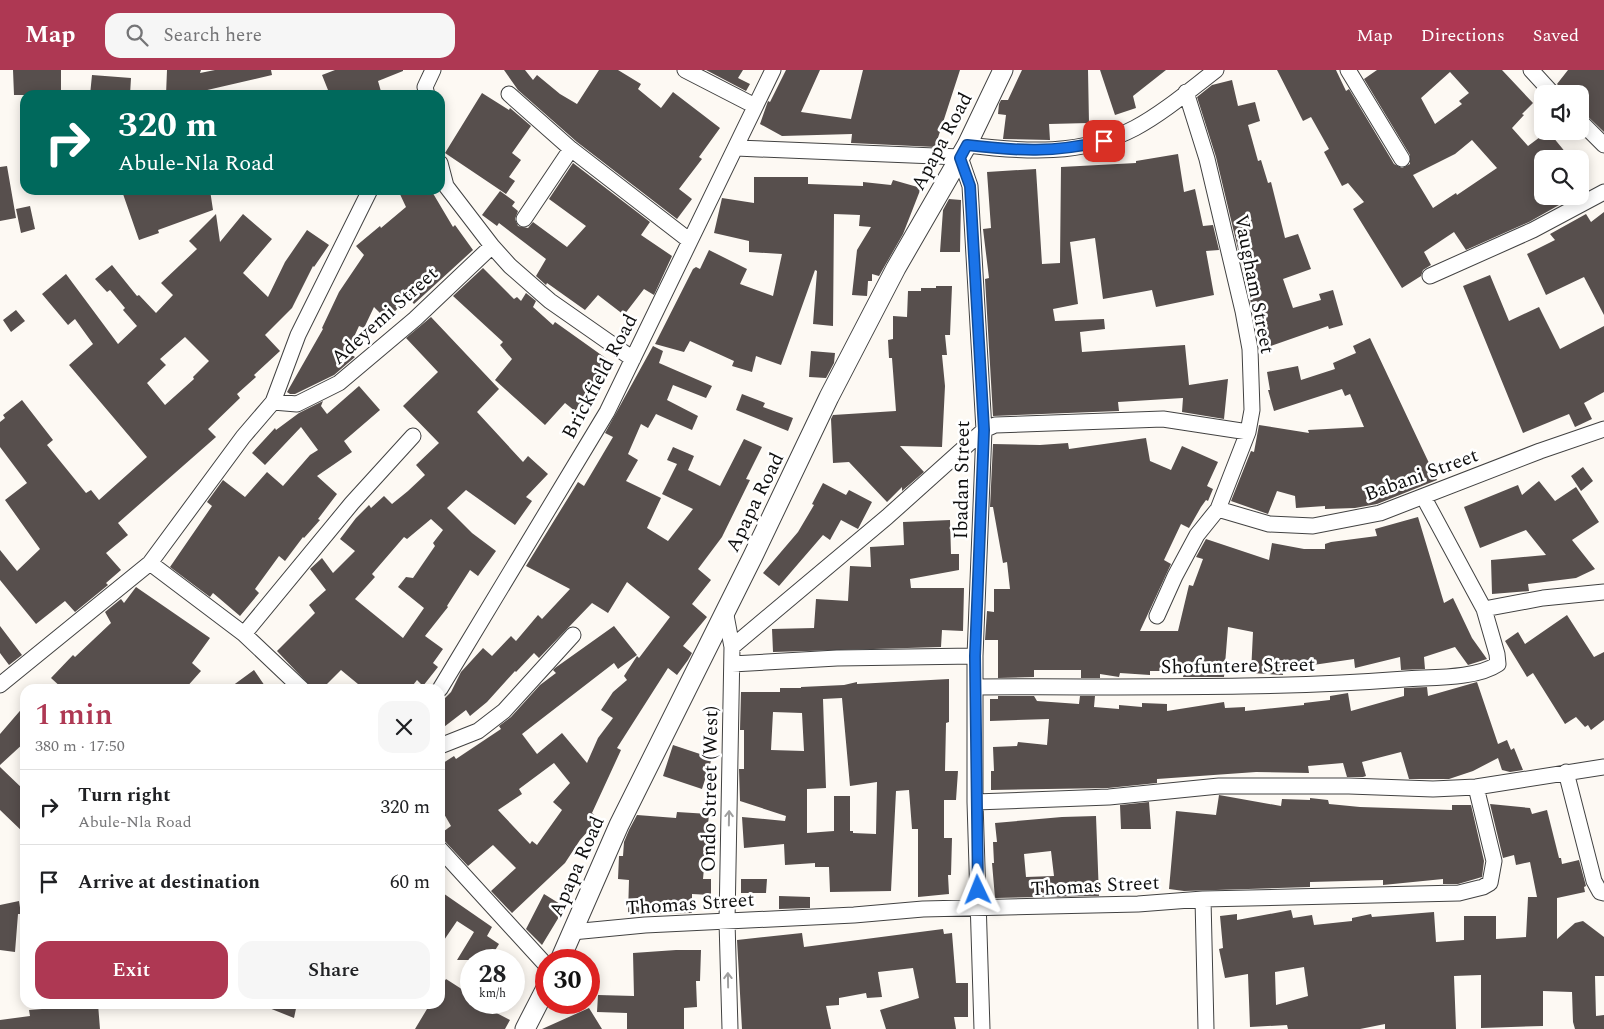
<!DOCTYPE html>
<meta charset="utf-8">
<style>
body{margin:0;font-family:Spectral,serif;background:#f6f6f6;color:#202124;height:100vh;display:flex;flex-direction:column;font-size:19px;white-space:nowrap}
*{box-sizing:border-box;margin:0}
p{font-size:16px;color:#757577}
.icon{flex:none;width:28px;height:28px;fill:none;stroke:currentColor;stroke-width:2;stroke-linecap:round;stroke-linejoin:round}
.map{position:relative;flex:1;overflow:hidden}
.sheet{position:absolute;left:20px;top:614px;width:425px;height:325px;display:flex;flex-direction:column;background:#fff;border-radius:15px;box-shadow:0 2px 12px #0003}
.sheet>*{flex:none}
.top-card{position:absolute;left:20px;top:20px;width:425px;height:105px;border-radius:15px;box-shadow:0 2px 12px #0003;background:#00695c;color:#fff;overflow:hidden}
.fabs{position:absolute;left:1534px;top:15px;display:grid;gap:10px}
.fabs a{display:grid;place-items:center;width:55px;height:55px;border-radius:10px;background:#fff;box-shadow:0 2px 12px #0003;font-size:25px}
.speed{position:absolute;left:460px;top:879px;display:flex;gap:10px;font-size:25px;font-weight:700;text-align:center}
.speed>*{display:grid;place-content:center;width:65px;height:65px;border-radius:50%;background:#fff;box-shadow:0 2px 12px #0003;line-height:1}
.speed small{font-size:12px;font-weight:400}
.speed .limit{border:8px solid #d22;background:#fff;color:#111}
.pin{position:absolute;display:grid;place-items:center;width:42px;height:42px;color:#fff;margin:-21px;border-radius:10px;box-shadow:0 2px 8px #0006}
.me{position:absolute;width:55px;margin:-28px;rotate:358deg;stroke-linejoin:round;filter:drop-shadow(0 0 4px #0008)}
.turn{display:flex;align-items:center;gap:18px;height:105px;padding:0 15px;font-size:22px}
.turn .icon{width:65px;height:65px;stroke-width:2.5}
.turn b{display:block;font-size:35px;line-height:42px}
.round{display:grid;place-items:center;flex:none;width:52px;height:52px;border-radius:15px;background:#f6f6f6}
.head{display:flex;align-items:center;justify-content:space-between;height:85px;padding:0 15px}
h1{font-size:30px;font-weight:600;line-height:38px;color:#ae3853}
.button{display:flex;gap:10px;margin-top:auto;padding:10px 15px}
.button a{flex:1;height:58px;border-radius:15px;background:#ae3853;color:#fff;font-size:20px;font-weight:600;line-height:58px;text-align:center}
.button a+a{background:#f6f6f6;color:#202124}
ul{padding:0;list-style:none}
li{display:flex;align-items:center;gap:15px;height:75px;padding:0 15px;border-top:1px solid #e0e0e0}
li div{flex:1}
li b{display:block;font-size:19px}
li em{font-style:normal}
header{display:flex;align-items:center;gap:30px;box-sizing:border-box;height:70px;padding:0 25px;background:#ae3853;color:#fff}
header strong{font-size:24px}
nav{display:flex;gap:28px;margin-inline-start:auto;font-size:18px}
.search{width:350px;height:45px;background:#f6f6f6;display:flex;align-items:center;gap:12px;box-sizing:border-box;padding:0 18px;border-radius:15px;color:#757577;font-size:19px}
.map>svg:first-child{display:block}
.building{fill:#574f4d;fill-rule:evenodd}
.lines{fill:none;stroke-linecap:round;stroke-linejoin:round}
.minor-casing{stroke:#424242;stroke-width:17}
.tertiary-casing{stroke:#424242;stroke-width:21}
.minor{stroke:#fff;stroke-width:15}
.tertiary{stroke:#fff;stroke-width:19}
.oneway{stroke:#9f9f9f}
.route-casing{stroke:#114b97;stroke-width:12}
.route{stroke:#1a73e8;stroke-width:9}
.labels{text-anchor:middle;stroke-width:5;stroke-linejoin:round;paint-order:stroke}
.street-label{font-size:20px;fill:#0f0f0f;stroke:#fff}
</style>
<header>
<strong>Map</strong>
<div class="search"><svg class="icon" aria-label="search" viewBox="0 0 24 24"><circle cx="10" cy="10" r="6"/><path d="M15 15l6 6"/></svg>Search here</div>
<nav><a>Map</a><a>Directions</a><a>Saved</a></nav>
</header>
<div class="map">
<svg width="1604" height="959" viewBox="0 0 1604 959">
<rect width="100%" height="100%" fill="#fdf9f3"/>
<path class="building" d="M13,0H61V25H14Z
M167,0H201L200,3L215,0H271L272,5L203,21V25H166Z
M335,0H403V1L378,11L382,25H330L322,5Z
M504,0H525L533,10L537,5L560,24L577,34L599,0H618L641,14L638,19L661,38L673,22L720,58L699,87L702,89L679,119L692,129L677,149L577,72L518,20Z
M706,0H743L738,8L750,14L746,21Z
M786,0H820L801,42L851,49L863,0H960L935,77L851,73L852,64L782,66L760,54L768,31L770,32Z
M1022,0H1088L1089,53L1049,54L1050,70L1003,69L1006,45L998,44L999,34L1001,30H1008Z
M1100,0H1166L1133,26L1136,38L1115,45Z
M1277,0H1336L1346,21L1349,19L1394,94L1402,98L1410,94V85L1364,9L1377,0H1502L1533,33L1522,44L1524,45L1512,58L1528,76L1548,61L1571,89H1542V126H1570L1559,135L1529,152L1466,180L1454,162L1424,182L1431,195L1423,200L1421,206L1402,218L1353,139L1364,132L1348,113L1342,116L1324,82L1329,79L1311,47L1303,51ZM1450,2L1469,23L1459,31L1462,34L1435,54L1421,28ZM1472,70L1497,98L1457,125L1456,123L1433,138L1413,105L1455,84Z
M1568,0H1604V62L1580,39V24H1566L1557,14Z
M92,5L131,8L130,25H90Z
M1232,10L1238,36L1255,32L1260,51L1248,55L1258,91L1261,90L1268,113L1271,112L1285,168L1298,164L1311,199L1283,209L1293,238L1321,230L1319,224L1333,220L1343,255L1329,259L1328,256L1265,278L1253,242L1216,87L1197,27L1212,15Z
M482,23L509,40L510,38L531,56L512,83L521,90L509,107L515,111L506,124L445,83Z
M1178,84L1184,122L1195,119L1203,156L1213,155L1219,180L1206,181L1214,225L1156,237L1152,220L1103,229L1095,168L1070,172L1078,234L1053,239L1055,251L1104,249L1105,259L1080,262L1082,282L1185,275L1189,315L1228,309L1224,349L1182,342L1183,328L1118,332L1119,341L993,346L985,209L989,208L983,159L991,158L987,102L1036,99L1042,194L1060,193L1061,97L1136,93V91Z
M573,93L650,152L641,165L672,186L654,225L644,219L624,245L598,225L585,240L547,213L546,215L536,206L546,189L499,153L497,156L482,145L500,121L515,132L512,136L518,141L515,149L518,156L528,158L533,152L567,177L586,156L549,129Z
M7,96L16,148L0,151V97Z
M754,107H808V114L863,116V112L891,115L893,110L921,118L903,164L879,206L872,204V211H868L867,226L852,225L857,180L871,157L859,156L860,145L834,144L833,256L813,254L817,201L815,200L781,295L756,286L752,302L732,296L734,291L690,271L684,282L655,274L693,199L696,197L700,199L709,180L747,199L740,214L773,226L782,184L749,182V171L714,163L722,128L754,133Z
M135,120H210L213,140L158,160L159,163L139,170L123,124Z
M398,120H431L453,157L455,155L473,180L414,234L408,227L387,250L374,237L364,258L359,256L347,282L355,287L334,305L295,324H290L287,322L323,259L322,258L339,222L364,185L356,176L380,156L381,158L406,137Z
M949,129L961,130L960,182H940L943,140Z
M30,136L35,159L21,163L16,139Z
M1604,142V245L1584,207L1546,225L1527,184L1555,170L1550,164L1586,144L1591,152Z
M216,144L220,172L243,144L272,169L243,203L268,227L285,192L307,160L329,175L314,197L313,196L292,238L265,265L280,281L254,305L256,307L237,324L240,328L208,359L216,367L118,453L128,465L106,483L121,500L106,513L108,515L75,542L65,531L36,554L0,510V480L17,501L40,479L5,430L27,413L0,377V352L5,348L3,345L22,330L53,370L47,375L86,423L91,420L99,430L147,387L69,295L93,274L75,249L68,255L42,224L66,204L118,274L137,256L123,240L125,238L110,220L107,222L95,209L112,195L137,226L139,225L156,243L173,225L161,213L197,179L189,171ZM185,267L209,291L193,307L194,309L165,335L147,313L166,295L160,289Z
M483,198L514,229L517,227L521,231L526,223L536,231L533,237L553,255L555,252L614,294L605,309L602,307L575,341L565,333L545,355L495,310L512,289L500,275L503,272L453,226Z
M1490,205L1509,251L1539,237L1560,279L1604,256V322L1584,333L1592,349L1575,357L1569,344L1523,363L1463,216Z
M936,216H952L950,265H945L947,285H942L945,316L942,377L900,376L924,402L902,421V417L887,432L849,392L833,393L831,349L833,345L896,341L892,288H889L888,270L893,269V246L907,247L908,221H921V218H936Z
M16,240L25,251L11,262L3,250Z
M431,247L499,319L477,342L523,392L528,386L548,404L526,427L532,431L515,455L466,420L447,438L472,463L496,481L478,506L470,500L447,536L448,537L425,566L443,579L433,593L438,597L423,616L417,610L410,619H364L341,600L322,619H313L277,581L315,543L309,535L326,520L310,499L322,488L333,503L355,481L340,469L356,448L369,435L371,438L384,426L392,434L408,421L425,405L416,395L439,373L403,336L438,302L406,268ZM431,449L443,460L433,473L435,476L413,508L406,507L398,517L424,538L403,568L355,529L375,507L372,504L404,467L407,469Z
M1370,268L1437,410L1377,434L1355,438L1325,439V436L1296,438L1295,426L1277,421L1268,444L1231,431L1251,381L1254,382L1259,355L1309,363L1308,360L1364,357L1350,324L1345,326L1342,319L1274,341L1268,320H1270L1267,302L1298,296L1301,310L1335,299L1333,293L1356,283L1353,276Z
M653,276L663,281L659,293L712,316L706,328L673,315L667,330L698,346L692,360L656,344L648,358L641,354L628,384L638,390L626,411L661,428L647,458L668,471L693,439L662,424L677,394L667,390L673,377L694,386L688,400L720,416L744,369L762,377L746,409L750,410L722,467L698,499L711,510L692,534L707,547L683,576L692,583L688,590L677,605L668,598L617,678L621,680L592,743L599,749L580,770L565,793L512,843L491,821L516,798L493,775L468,796L440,766V764L451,756L440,737V695L454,686L456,689L501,659L499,656L511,647L540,615L556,603L553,600L555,598L614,556L637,585L618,599L614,593L522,664L537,684L562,663L587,693L598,668L613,648L601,640L613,622L627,610L624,606L637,586L639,588L670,547L627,512L608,543L592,533L539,588L534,583L516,602L515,601L487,632L470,646L466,640L440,660V633L451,622L461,602L483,578L492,586L511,566L516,571L538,545L542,549L570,519L526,496L578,412L584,416L613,367L605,363ZM554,693L570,713L553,732L562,740L537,775L532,771L530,774L498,740L522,724L519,719Z
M811,281L835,283L834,293L826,308L809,307Z
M359,316L380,340L344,371L352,382L317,406L337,424L318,449L320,450L304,468L303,467L285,491L279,486L255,519L259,523L240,546L213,523L210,527L170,497L212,436L207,432L223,410L245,427L267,402L283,416L310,385L318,380L301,357L265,395L252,383L275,358L276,360L299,343L323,331L321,336L327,344Z
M742,324L765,333L763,337L793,348L788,361L736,340Z
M1146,368L1150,391L1171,400L1182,376L1218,392L1207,416L1213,419L1208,431L1206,430L1201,437L1189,458L1181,454L1164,490L1171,494L1140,561H1178L1189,515L1193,516L1203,489L1196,487L1206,469L1269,490L1272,473L1304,479H1325V474L1331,472L1377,466L1375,459L1418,447L1444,533L1453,528L1472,568L1487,589L1468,595L1455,577L1424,587L1425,599L1401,600L1400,587L1355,598L1354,589L1313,595V600L1283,601V605L1251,603L1253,562L1228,557L1224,607H1183L1184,601H1150V605L1120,603L1119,607L1100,604V608H1081V600H1034V607L998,608V570H985L987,541L994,542V519H1010L1007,492L1003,493L993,437H990L993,374L1040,375L1068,373L1069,379Z
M1583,397L1593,411L1581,421L1571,406Z
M1539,411L1555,431L1576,417L1599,452L1572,470L1595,499L1576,508L1528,514L1529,521L1492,524L1491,490L1546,485L1526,460L1480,478L1464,437L1518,415L1522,425Z
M823,413L846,425L849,420L872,432L858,459L841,450L830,470L823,465L779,516L763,503L798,462L814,435L812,434Z
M950,450L951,484H959V500L910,509L911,518H964L963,561L942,560L941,577L773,582L772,559L814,558L816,529L848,531L850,496L871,497L870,477L904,475L903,452Z
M136,517L210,568L192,593L201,601L185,619H63L51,608L73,585L75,587L111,553L105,542L121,529L124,533Z
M1567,545L1594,587L1604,582V650L1591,660L1588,655L1585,657L1576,647L1565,654L1533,603L1527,607L1505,571L1518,562L1525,574Z
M0,556L22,585L9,595L0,583Z
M254,600L267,619H228Z
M949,609V652L946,653L945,701H958L956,730H944V768H952L951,805H948L949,824L918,827V759H912L909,720L896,721L891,821L830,822L829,797H815V793L785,795L784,774L744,778L742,747L785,751L786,746L740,731L739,699H744V660H740L741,622H780V618H801V617L844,615L857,612V614ZM842,628L850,716L877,712L876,764L853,763V761H850V726H834V761L807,763V719L826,718L823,629ZM773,642L802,643L804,681L771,680Z
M1477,612L1498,674L1507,670L1511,680L1514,678L1523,700L1510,702L1502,700L1498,688L1473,701L1449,709H1409L1401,682L1362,692L1366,706L1363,707H1347L1343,693L1308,696L1309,703L1256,702L1157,709V713L1108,718L991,720V701H994L993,677L1017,676L1018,672L1047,675L1049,649L990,651V629H998V626H1034L1037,631L1079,634L1080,626H1095L1094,637L1119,639V635L1142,637V633L1167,634V641L1224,632L1225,638L1245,637V641L1304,635V633L1330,630V626L1348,623L1351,641L1404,626V618L1427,617L1428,626Z
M25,635V672L0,695V664Z
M673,675L712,688L702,719L663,706Z
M0,697L25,721V764L0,740Z
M1219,725L1281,736L1282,729L1310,730V728L1328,730L1329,734L1360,737L1452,740V735H1471L1484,791L1482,807L1458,814H1443V809L1383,815V810L1310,812V817L1184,821L1169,819L1176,741L1216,745Z
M1149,732L1151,759H1121L1120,735Z
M1490,734L1530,738L1532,744L1547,740L1559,788H1561L1562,794L1579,790L1586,816L1584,817L1585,822L1557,828V869L1575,853L1583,851L1604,867V906H1595L1596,946L1604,945V959H1575L1573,952L1572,922L1543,921V956L1481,958V905L1454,906L1456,959H1385V954L1360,959H1288L1287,955L1250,957L1248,904L1225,908L1219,879L1223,878L1220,846L1237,844V850L1291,840L1293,848L1312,845L1314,855L1352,851V848L1371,844L1372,847L1434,842L1436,872L1464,870V846H1496V869L1526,867L1528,827H1537L1530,792L1516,795L1514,785L1503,788ZM1304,897L1308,926L1276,935L1275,902Z
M677,742L709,744L703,809H711V825L692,824V843L628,844L629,810L618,809L619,786H623L624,772L629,760L637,745L676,748Z
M1096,746L1099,826L995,828L992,793H994L993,772H997L995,753L1062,747ZM1051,781L1054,806L1026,807L1024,784Z
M741,809H767L766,823H741Z
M440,821L492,857L487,866L499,874L489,890H457L474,862L457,851L440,876Z
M544,824L565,837L542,875L526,859Z
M779,826L810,827V838L779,839Z
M19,831L21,844H18L15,882L0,880V835Z
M943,859L944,864L952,863L956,913H968V947H954L956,959H886L880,940L919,928L913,898L878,902L882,927L867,928L866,923L839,928V935L826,936L831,959H742L737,870L802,863L804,877Z
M676,880H701L700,911H696L697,937L684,938V959H627V943L597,942L598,925L634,926L633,883Z
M446,909L471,925V932H490L487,938L510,950L505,959H415L430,934H440V918Z
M68,934H98L100,959H0V950L30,946L29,940L68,937Z
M259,934H297L294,948Z
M589,938L602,959H542Z"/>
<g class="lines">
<g class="minor-casing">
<path id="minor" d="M685,0L755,36
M1348,0L1402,89
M1531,0L1553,24
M509,24L571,79L690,171
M427,25L425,17L433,0
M1580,51L1604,75
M967,75C1025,82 1082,86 1135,58C1163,43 1190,20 1216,0
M736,78L960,87L970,116L984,360L975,586V732L982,959
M440,93L446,116L492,176L510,196L550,231L633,289
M524,149L571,79
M1430,206L1533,160L1604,122
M273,332L297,334L339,313L415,249L492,176
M1218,439L1269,454L1313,456L1380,443L1540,381L1604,359
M150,493L244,564L302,619
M1484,539L1543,528L1604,522
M725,540L732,577L727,851L730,959
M1157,546L1175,506L1197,465L1218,439L1248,362L1252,340L1250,279L1243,241L1207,89L1186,22
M244,564L352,433L413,366
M732,577L887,447L984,360L995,355L1163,349L1248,362
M732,594L837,588L975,586
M0,615L150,493L243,367L273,332L298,265L370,120
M976,617C1119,616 1262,620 1405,609C1432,607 1476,609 1498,594L1497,584L1484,539L1424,428
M440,619L607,342L773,0
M440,676L478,661L504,641L573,565
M1566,702L1594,811L1600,822L1604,823
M975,732L1109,727L1219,716H1349L1433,719L1476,717L1604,697
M440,779L546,895
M1203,829L1206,959
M572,862L645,855L854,845L923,839L1138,834L1203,829L1459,823L1483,817L1490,813L1494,791L1476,717"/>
</g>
<g class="tertiary-casing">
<path id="tertiary" d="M560,890L619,755L753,486L829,327L896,198L967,75L1003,0
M525,959L546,918"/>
</g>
<use href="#minor" class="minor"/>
<use href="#tertiary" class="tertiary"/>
</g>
<defs><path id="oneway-shaft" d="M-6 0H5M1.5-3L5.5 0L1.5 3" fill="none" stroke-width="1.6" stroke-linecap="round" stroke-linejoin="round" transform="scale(1.25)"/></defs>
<g class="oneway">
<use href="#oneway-shaft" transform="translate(729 748) rotate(-89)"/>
<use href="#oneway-shaft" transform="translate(728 910) rotate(-91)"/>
</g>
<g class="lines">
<g class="route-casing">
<path id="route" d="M978,820L975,586L984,360L970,116L960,88L967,75C1019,81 1053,83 1104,71"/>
</g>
<use href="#route" class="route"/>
</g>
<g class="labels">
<g class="street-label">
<text transform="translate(941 71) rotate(-62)" y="7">Apapa Road</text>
<text transform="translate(1255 214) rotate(79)" y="7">Vaugham Street</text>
<text transform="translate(384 245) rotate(-42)" y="7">Adeyemi Street</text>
<text transform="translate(599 306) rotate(-62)" y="7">Brickfield Road</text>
<text transform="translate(1421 404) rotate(-20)" y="7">Babani Street</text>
<text transform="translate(961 410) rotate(-89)" y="7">Ibadan Street</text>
<text transform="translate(754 432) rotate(-64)" y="7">Apapa Road</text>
<text transform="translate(1238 595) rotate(-1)" y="7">Shofuntere Street</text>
<text transform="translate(709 719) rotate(-89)" y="7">Ondo Street (West)</text>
<text transform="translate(576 796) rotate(-66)" y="7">Apapa Road</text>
<text transform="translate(1095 815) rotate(-3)" y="7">Thomas Street</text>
<text transform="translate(690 833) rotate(-4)" y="7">Thomas Street</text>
</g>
</g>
</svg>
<div class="fabs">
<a><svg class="icon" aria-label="sound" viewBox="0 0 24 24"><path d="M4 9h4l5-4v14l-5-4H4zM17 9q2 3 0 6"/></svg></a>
<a><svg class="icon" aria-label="search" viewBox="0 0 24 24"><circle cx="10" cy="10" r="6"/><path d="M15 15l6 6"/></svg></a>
</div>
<div class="speed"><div>28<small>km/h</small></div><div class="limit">30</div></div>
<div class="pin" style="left:1104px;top:71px;background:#d93025"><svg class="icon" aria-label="arrive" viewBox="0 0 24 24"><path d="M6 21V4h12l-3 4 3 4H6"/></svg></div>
<svg class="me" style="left:978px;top:820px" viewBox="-20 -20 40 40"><path d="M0-17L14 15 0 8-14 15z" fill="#1a73e8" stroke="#fff" stroke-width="4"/></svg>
<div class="top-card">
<div class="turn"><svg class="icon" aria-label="right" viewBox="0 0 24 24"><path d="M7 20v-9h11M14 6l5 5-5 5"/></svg><div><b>320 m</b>Abule-Nla Road</div></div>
</div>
<section class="sheet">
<div class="head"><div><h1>1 min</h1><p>380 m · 17:50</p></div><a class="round"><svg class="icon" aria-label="close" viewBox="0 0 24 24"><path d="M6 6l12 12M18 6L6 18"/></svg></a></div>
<ul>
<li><svg class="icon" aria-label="right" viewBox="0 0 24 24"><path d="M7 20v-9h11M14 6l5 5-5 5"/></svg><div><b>Turn right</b><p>Abule-Nla Road</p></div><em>320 m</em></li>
<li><svg class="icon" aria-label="arrive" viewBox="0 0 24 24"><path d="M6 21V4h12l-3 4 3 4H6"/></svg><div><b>Arrive at destination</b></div><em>60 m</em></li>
</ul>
<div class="button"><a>Exit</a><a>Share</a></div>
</section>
</div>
